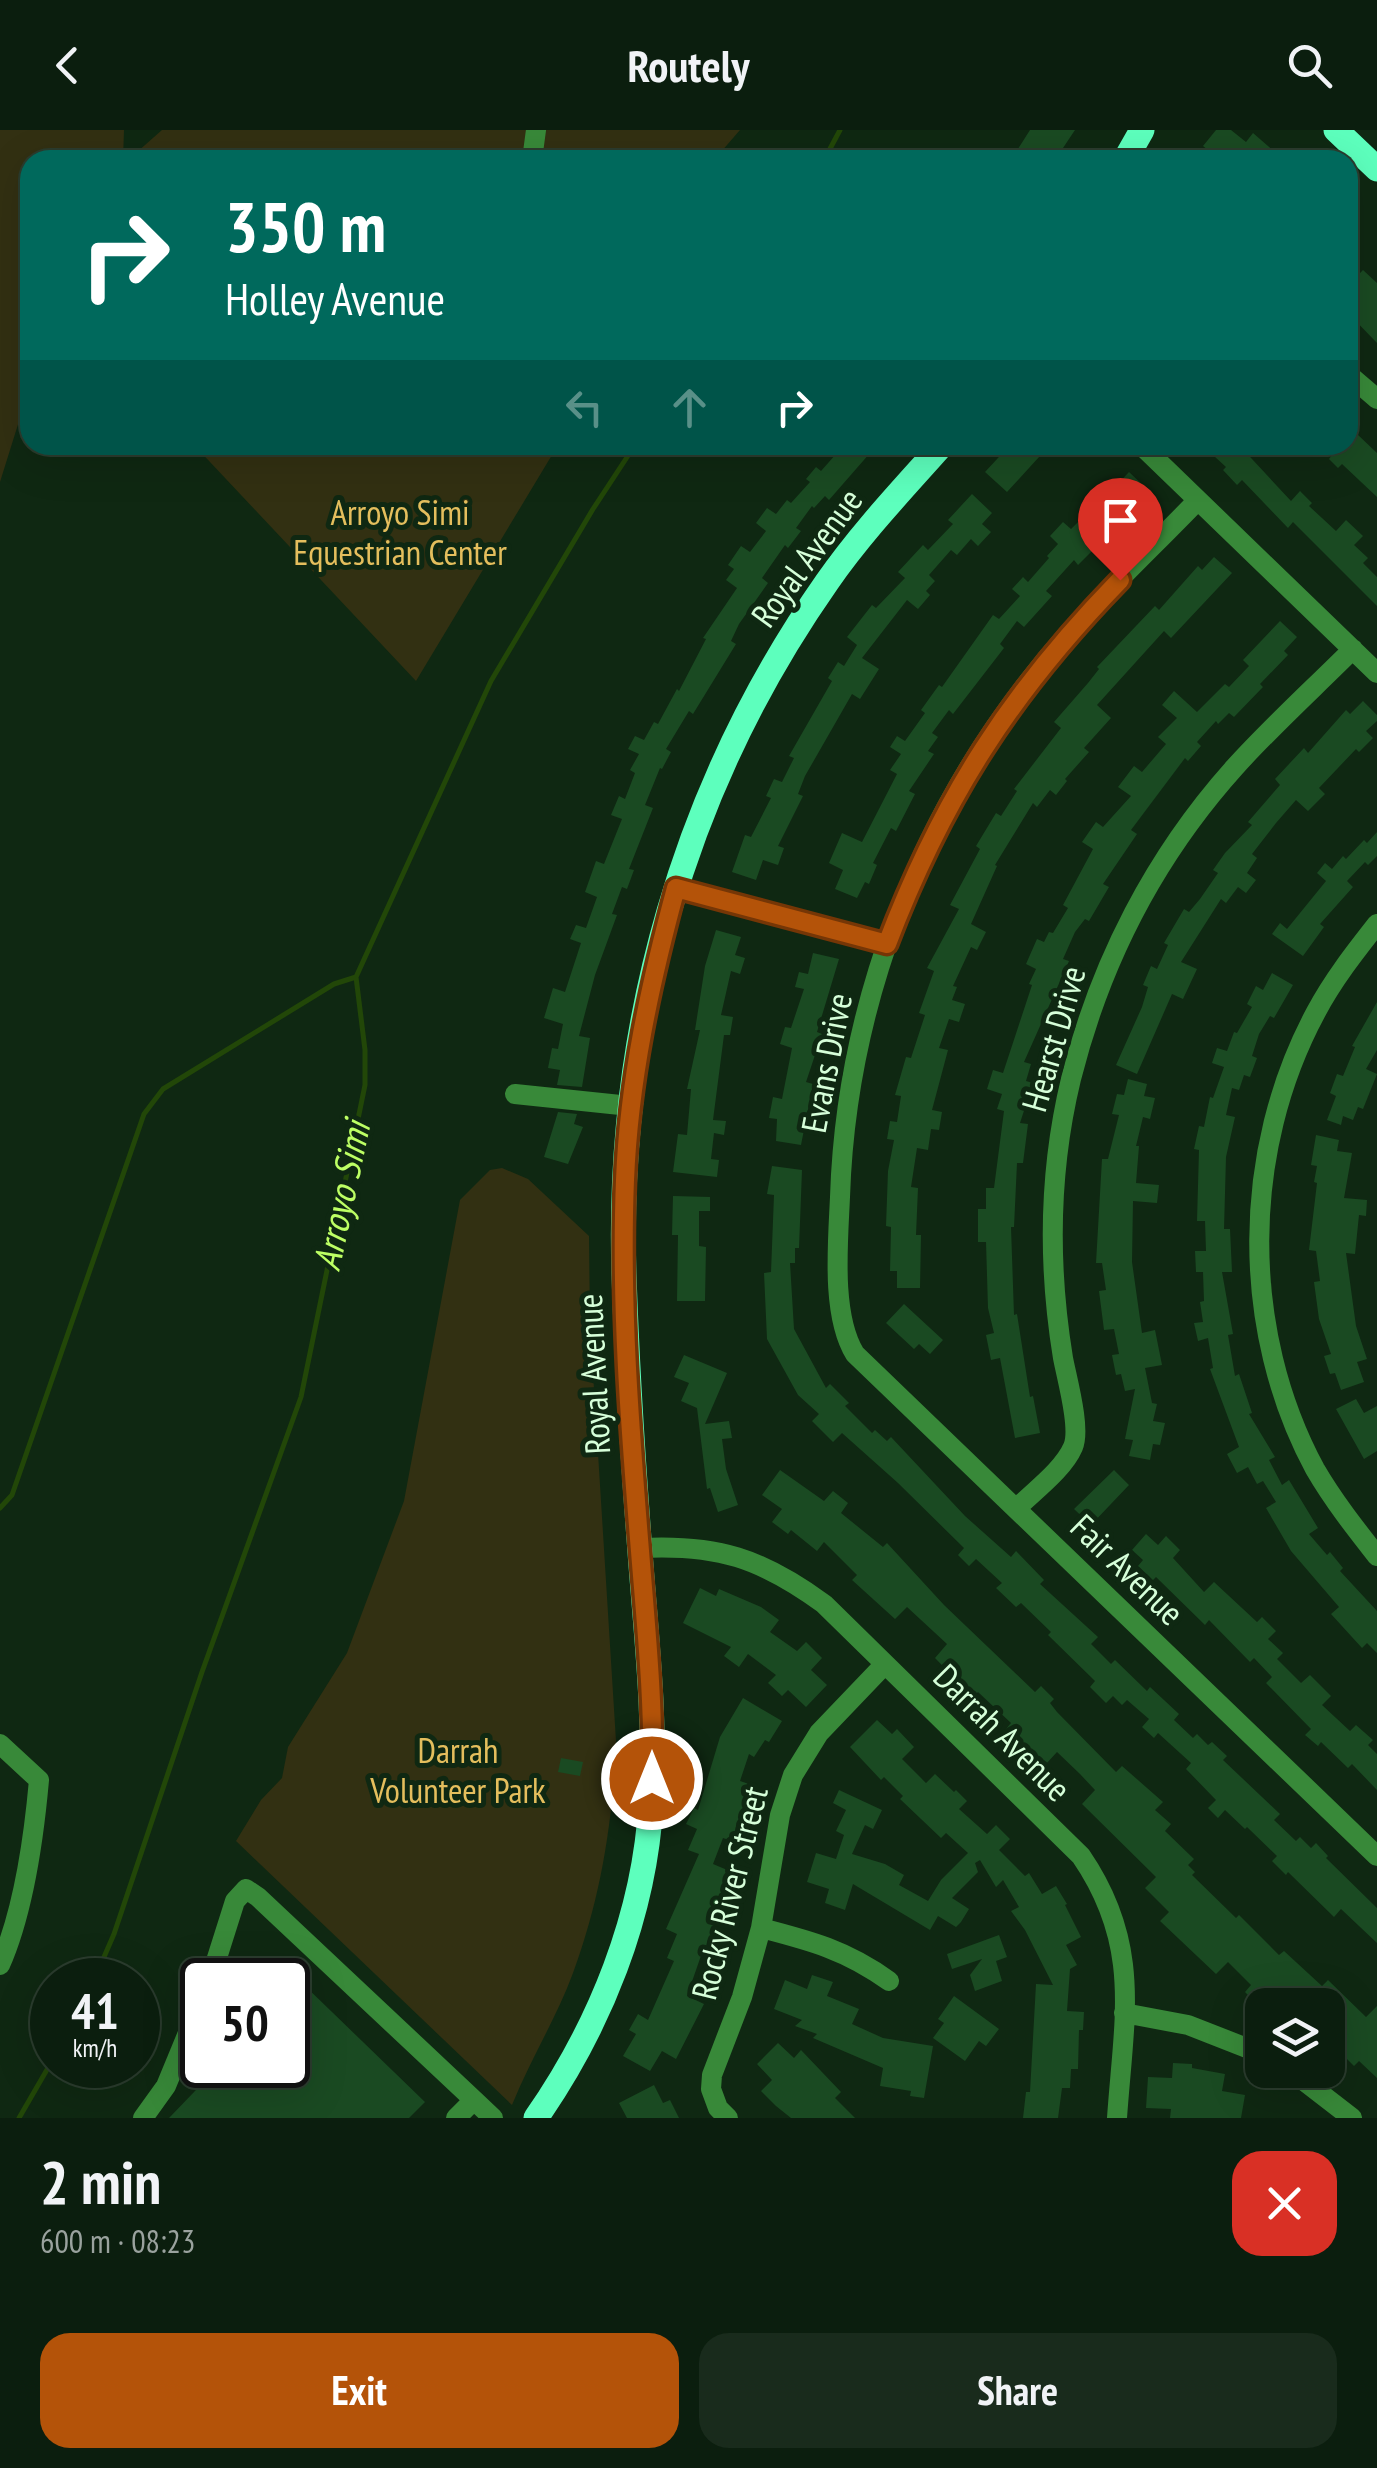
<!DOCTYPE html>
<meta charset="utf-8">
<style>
body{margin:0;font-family:"PT Sans Narrow",sans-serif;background:#192b1c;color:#f1f3f6;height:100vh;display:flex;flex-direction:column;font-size:38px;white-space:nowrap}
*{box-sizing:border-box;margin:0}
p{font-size:32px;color:#9aa29e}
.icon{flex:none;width:55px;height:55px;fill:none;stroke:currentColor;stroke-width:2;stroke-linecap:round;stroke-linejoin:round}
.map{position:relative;height:1988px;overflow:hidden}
.sheet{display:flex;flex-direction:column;background:#0b1e0e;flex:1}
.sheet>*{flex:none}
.top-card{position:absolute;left:20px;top:20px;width:1338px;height:305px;border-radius:30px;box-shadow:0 10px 40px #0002,0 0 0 2px #2b3c2e;background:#00695c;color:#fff;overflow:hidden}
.fabs{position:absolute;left:1245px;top:1858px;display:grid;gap:20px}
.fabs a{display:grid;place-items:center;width:100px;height:100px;border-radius:20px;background:#0b1e0e;box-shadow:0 10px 40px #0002,0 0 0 2px #2b3c2e;font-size:50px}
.speed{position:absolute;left:30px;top:1828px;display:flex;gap:20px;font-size:50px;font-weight:700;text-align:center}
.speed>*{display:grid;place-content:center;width:130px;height:130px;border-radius:50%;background:#0b1e0e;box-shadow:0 10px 40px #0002,0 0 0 2px #2b3c2e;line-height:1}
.speed small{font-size:25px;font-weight:400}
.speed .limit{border:5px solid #111;border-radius:15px;background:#fff;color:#111}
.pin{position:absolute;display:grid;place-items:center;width:85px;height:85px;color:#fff;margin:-102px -42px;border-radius:50% 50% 50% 0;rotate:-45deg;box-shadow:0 0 10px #0007}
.pin .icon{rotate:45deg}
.me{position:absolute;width:110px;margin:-55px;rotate:0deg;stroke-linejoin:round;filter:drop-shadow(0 0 8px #0008)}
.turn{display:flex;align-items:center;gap:35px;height:210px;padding:0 40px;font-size:45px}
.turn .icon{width:130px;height:130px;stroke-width:2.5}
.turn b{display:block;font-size:70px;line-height:85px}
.lanes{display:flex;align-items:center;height:95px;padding:0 40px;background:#0003;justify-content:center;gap:50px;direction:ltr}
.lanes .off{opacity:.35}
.round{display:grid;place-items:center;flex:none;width:105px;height:105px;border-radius:30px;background:#192b1c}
.overview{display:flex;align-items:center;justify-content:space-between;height:170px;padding:0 40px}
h1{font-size:60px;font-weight:700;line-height:75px}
.button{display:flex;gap:20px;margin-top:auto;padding:20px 40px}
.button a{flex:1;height:115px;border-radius:30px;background:#b45309;color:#fff;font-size:40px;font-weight:700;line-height:115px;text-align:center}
.button a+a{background:#192b1c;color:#f1f3f6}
header{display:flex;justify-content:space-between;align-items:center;height:130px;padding:0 40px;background:#0b1e0e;font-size:45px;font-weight:700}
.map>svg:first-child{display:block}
.green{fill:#323012}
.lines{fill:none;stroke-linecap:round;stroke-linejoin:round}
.stream{stroke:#224708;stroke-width:5}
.building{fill:#1a4a22}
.minor{stroke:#388939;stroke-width:20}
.major{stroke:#5dffbd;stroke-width:25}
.route-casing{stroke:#753606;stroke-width:25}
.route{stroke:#b45309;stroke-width:18}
.labels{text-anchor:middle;stroke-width:10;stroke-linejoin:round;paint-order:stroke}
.park-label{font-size:35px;fill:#e4be5d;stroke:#0f2812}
.street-label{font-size:35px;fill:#d6ffd9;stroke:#0f2812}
.water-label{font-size:38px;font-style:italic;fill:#bdff64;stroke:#0f2812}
</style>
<header><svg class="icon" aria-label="back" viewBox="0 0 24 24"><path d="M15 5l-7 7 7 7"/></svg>Routely<svg class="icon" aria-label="search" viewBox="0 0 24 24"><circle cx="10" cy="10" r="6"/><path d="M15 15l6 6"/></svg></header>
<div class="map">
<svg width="1377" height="1988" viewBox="0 0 1377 1988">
<rect width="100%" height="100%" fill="#0f2812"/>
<path class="green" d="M0,0H124L123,30H30V256L0,352Z
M162,0H740L714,30H128Z
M194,315H558L416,551Z
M502,1038L528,1049L589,1106L590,1195L616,1611C613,1691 601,1767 573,1843C556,1889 530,1930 512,1975L236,1711L261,1670L282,1648L288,1617L347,1523L404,1371L460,1070L490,1040Z"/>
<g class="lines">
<path class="stream" d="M824,30L840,0
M0,1378L12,1365L144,984L163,959L334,854L356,847
M94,1850L114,1804L202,1542L301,1267L365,955V920L356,847L491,551L593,379L635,315
M19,1988L52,1931"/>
</g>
<path class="building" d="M1030,0H1075L1055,30H1011Z
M1216,0H1231L1246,12L1253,3L1275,22L1268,30H1239L1228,21L1220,30L1203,16Z
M1348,137L1357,146L1363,140L1377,153V213L1348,183Z
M1356,303L1377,323V367L1342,334L1338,338L1329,329L1332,325L1321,315H1348Z
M844,315H877L829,370L825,366L814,378L812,376L796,398L801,401L788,418L785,415L762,448L768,453L739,494L731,511L736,514L693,584L689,581L666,619L671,622L662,639L660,638L645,675L653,678L629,739L634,740L627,759L622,757L612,784L617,785L595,845L579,906L590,908L582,957L557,955L560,940L548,938L552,918L558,919L563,894L544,888L553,858L565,862L581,813L570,809L576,795L586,798L597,767L585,762L596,731L604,734L622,689L611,685L619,666L625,669L635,643L630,640L639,624L628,619L635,606L644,610L654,592L658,594L677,559L679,561L706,509L703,508L737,458L726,450L734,439L728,435L741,416L750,422L766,401L756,393L767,378L776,384L787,370L791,373L810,352L806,349L816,337L821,341Z
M1010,315H1050L1007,362L985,342Z
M1202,315H1239L1291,371L1300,361L1312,373L1309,376L1336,401L1346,390L1363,406L1354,415L1368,428L1363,433L1377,447V476L1293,392L1288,398L1242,350L1237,355L1223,340L1226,337Z
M1129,342L1146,358L1090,417L1093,420L1078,435L1074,430L1046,461L1052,466L1024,497L1017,491L1000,514L1004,518L953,584L949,580L932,603L938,607L928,621L934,624L909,661L915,664L896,701L891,698L873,733L877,735L869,754L865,752L857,768L835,759L843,740L829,733L842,703L862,712L897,644L890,640L901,624L890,617L897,606L905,611L925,583L921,580L939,555L942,557L993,485L999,489L1020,466L1012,459L1023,447L1028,452L1049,428L1047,426L1058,414L1050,406L1063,392L1071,399L1083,387L1085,389Z
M972,364L992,383L982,394L991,402L978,416L971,409L957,425L951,420L929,445L935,451L926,461L930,465L918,479L907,470L862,528L879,539L860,569L852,564L805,646L798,664L803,666L778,716L784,718L778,735L763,730L756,750L732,742L745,705L751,707L771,668L766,666L774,649L782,652L794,628L789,626L832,551L828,548L838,532L844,536L857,515L847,507L872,475L876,478L905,448L898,442L923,415L928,420L953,394L948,390Z
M1214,427L1232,443L1171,508L1164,501L1097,575L1111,588L1084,618L1089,622L1065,649L1067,651L1056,665L1050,660L1037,677L1033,673L995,735L997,736L971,794L986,802L977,820L971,817L953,856L957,857L952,870L965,874L959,892L949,889L939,918L948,920L932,980L942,982L939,1000L931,999L928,1020L917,1018L911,1057L918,1058L916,1105H921L920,1158H897V1141H890L891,1097L886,1096L888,1041L894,1010L887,1009L890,991L897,992L901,966L895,965L906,927L911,928L925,885L919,883L934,841L927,838L959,779L950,775L980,719L976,716L996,683L1001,686L1017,661L1014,659L1061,598L1054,592L1088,553L1099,539L1097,537L1155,476L1159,480L1198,436L1202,440Z
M1280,491L1297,507L1284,521L1288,525L1260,554L1263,557L1234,587L1229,583L1218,594L1216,591L1197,612L1201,616L1188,631L1185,628L1131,700L1137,704L1103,754L1109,757L1089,791L1085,789L1075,802L1063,829L1069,831L1024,932L1031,934L1026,951L1033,953L1020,993L1028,994L1023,1033H1017L1014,1097H1011L1014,1185L1017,1184L1030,1267L1033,1266L1040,1303L1015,1308L1000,1228L991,1230L986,1205L994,1203L988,1178L986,1112H978V1079H986V1058H994L1004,981L997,979L1002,964L987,959L993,940L1003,943L1032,855L1029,854L1036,839L1026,834L1037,809L1044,812L1049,802L1053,803L1068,778L1063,775L1093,719L1082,712L1096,692L1103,697L1131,666L1118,657L1134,636L1142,642L1166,614L1158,607L1177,588L1162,575L1174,561L1197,582L1225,554L1229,557L1249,536L1243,530Z
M1363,571L1377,585V591L1366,601L1373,608L1359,622L1356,619L1319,658L1325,664L1308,681L1296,670L1276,693L1252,724L1257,728L1247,743L1256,750L1246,763L1238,757L1226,773L1221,769L1181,832L1197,839L1183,869L1172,864L1137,944L1116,935L1142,877L1148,857L1143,855L1151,836L1157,839L1168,815L1164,813L1184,779L1189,782L1200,769L1218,743L1213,740L1225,723L1252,695L1248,692L1280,655L1275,649L1304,618L1308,623L1346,580L1350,584Z
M1377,702V726L1368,735L1365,732L1347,751L1353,757L1320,794L1324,797L1303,826L1272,804L1280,793L1287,799L1326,751L1317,743L1325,733L1332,739L1343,726L1346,729L1364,710L1367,713Z
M716,800L741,807L735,825L745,828L740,844L731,841L721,885L733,887L730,905H724L713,990L726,991L724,1005L714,1003L711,1029L719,1030L717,1047L673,1042L678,1004L687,1005L691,959H687L700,900H695L705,836Z
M813,823L839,829L817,902L822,904L806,952L813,954L801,1015L776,1011L777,989L769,988L773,967L782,969L792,918L780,914L785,897L791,898L804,859L795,857L799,842L808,844Z
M1272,843L1293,855L1274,888L1270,886L1259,904L1252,926L1257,928L1250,947L1244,945L1239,960L1232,958L1226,985L1235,987L1226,1027L1224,1099H1230L1232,1142H1222L1233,1204L1228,1205L1235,1246L1239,1244L1252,1283L1249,1284L1275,1327L1269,1330L1282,1355L1289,1350L1318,1398L1309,1404L1327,1425L1330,1422L1343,1438L1340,1441L1377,1481V1523L1367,1513L1362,1518L1331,1484L1339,1477L1291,1421L1266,1378L1276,1372L1263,1351L1257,1354L1248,1337L1237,1343L1227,1324L1239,1317L1210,1239L1213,1238L1208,1208L1198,1211L1194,1193L1203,1192L1200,1172L1204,1171L1203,1142H1196L1195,1121H1206L1205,1091H1197L1199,1020L1194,1019L1199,996L1204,997L1210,967L1213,968L1224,937L1212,933L1217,918L1227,921L1234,902L1237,903L1252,877L1247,874L1256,856L1263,860Z
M1377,872V920L1366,939L1377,944L1363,979L1358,977L1353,990L1343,986L1341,995L1327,990L1336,966L1330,963L1337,944L1343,946L1355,917L1352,916Z
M1128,949L1147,954L1144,966L1155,968L1150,989L1143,987L1136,1016H1139L1136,1053L1159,1055L1157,1073L1133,1071L1132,1132L1142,1203L1155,1200L1162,1235L1145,1238L1152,1273L1157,1274L1153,1291L1165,1293L1160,1315L1153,1314L1150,1330L1129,1326L1133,1310L1125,1309L1135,1259L1125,1261L1121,1244L1116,1245L1112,1225L1119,1224L1114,1199L1104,1200L1099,1161L1106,1160L1102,1133H1096L1102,1029H1108L1119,985L1112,984L1117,964L1124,965Z
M558,982L577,984L574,994L583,997L568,1034L544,1027Z
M1316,1005L1339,1010L1337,1021L1352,1023L1344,1068L1367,1070L1366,1086L1359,1085L1355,1124L1346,1123L1356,1196L1367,1229L1357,1232L1364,1252L1341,1260L1335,1243L1330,1244L1324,1226L1331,1224L1319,1189L1314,1152L1320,1151L1316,1121L1309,1120L1317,1053L1314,1052L1317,1036L1311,1035Z
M772,1036L802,1040L799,1118H795V1133H790L794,1199L826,1258L830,1254L849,1273L845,1276L872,1303L875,1300L887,1311L891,1307L965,1386L1011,1427L1016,1421L1044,1450L1040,1454L1098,1507L1091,1514L1111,1534L1115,1530L1147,1561L1150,1557L1179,1584L1174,1590L1193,1608L1197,1604L1208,1615L1212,1612L1227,1626L1223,1630L1280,1684L1274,1690L1296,1711L1300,1707L1311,1718L1316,1713L1328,1726L1326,1728L1377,1778V1813L1341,1779L1334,1787L1288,1742L1286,1745L1272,1731L1277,1726L1247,1697L1245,1699L1225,1680L1218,1688L1208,1678L1216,1670L1186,1639L1191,1633L1158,1603L1154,1608L1142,1597L1149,1589L1127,1570L1122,1575L1113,1566L1106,1573L1090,1557L1095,1551L1048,1505L1051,1502L1021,1473L1016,1477L996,1458L1002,1453L976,1429L969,1436L958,1425L964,1418L898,1353L842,1303L833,1312L812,1291L819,1284L798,1265L767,1209L764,1143L771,1142L774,1065L767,1064Z
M673,1066L710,1067V1081H699V1116L706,1117L705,1171H677L678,1105H672Z
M904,1174L943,1210L930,1224L919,1214L914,1219L886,1193Z
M684,1225L727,1243L705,1294L729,1291L732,1308L722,1309L726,1339L738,1375L718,1382L710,1358L707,1359L697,1278L681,1271L689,1253L674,1247Z
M1356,1269L1364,1283L1377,1276V1321L1364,1329L1336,1279Z
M780,1340L824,1371L833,1361L848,1373L841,1383L883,1417L887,1413L944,1475L1035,1562L1041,1556L1054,1569L1050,1573L1057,1582L1116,1642L1122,1636L1163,1672L1155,1680L1171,1694L1165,1701L1194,1729L1188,1735L1195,1742L1192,1745L1236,1788L1239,1785L1279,1825L1284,1821L1322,1856L1328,1850L1366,1887L1377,1876V1948L1359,1931L1354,1936L1328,1910V1875H1310L1302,1867L1295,1875H1258L1245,1862L1251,1855L1228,1832L1216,1844L1160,1791L1169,1782L1145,1758L1156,1747L1082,1674L1095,1660L1080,1644L1057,1622L1046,1634L1006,1599L1011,1593L978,1562L973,1567L935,1528L947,1514L907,1477L895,1489L852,1450L857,1445L824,1412L817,1421L791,1400L788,1404L772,1392L782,1379L762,1365Z
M1114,1340L1129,1355L1091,1395L1074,1379Z
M1146,1404L1158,1415L1166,1406L1180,1420L1173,1428L1204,1462L1214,1452L1257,1492L1262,1487L1276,1501L1268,1509L1283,1523L1277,1529L1301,1553L1310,1545L1331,1566L1322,1575L1350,1601L1356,1595L1373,1610L1368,1615L1377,1624V1660L1352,1634L1348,1638L1321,1612L1318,1616L1305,1605L1311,1599L1266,1553L1272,1547L1254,1528L1250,1532L1209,1490L1205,1495L1156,1447L1153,1450L1138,1436L1143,1430L1132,1420Z
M700,1458L716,1466L719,1459L761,1477L779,1490L770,1502L797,1521L806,1512L822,1528L811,1540L827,1555L806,1577L788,1560L782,1566L768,1553L776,1545L748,1524L739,1537L724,1526L731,1517L683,1493Z
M743,1568L782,1591L769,1612L765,1610L754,1627L749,1624L740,1651L755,1656L743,1692L746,1693L738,1713L723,1708L713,1734L732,1742L726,1759L734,1762L718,1801L726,1804L719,1823L704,1817L687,1866L704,1874L676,1929L662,1921L650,1941L623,1926L636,1904L629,1900L638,1884L648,1890L674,1831L667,1828L677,1804L666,1799L699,1724L688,1720L697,1699L686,1694L694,1678L698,1680L720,1607Z
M877,1590L892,1604L897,1599L914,1617L902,1629L926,1653L935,1644L954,1662L956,1660L967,1671L959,1679L987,1704L996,1695L1010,1709L999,1720L1025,1746L1029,1743L1042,1764L1056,1756L1067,1774L1065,1775L1081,1807L1066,1815L1077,1835L1070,1839L1067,1881L1084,1882L1083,1900H1079L1078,1939H1071L1070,1958H1062L1058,1988H1023L1026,1962H1030L1036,1854L1053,1855L1025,1800L1011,1781L1019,1777L1003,1750L996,1757L980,1730L975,1733L978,1742L952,1768L969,1779L961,1792L956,1797L938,1786L930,1800L853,1754L845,1780L825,1773L829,1759L807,1752L816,1723L836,1729L844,1705L836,1701L846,1680L833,1673L839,1660L882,1680L873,1699L865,1695L852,1724L885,1734L904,1745L899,1755L928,1771L941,1750L968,1723L946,1703L941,1708L900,1669L903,1666L884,1647L881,1650L850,1617Z
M561,1628L583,1632L580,1646L558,1642Z
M999,1805L1007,1827L996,1831L1002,1851L975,1861L970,1845L982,1829L952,1839L947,1824Z
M812,1845L833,1852L827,1866L859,1879L852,1894L883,1908L933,1916L924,1968L910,1966L911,1961L880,1956L883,1938L813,1908L817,1904L795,1896L802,1890L774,1879L785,1850L807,1859Z
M300,1851L425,1972L409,1988H169L220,1935H288V1864Z
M954,1866L999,1899L986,1916L979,1911L965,1931L933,1908L944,1893L938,1889Z
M778,1913L794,1928L801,1920L841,1962L835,1968L855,1988H791L776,1976L761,1961L772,1950L757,1934Z
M1173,1933L1192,1934V1938L1225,1944L1222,1961L1245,1965L1241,1988H1170L1171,1979L1146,1978L1148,1947L1172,1948Z
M654,1955L663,1973L670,1970L679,1988H627L619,1973Z"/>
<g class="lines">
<path class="minor" d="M532,30L536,0
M1348,244L1377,269
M1141,315L1377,543
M1198,370C1144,426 1085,480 1036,542C918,689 846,878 840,1067C838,1113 831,1185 855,1224L1377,1726
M676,758L887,814
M1377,794C1355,822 1333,850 1316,882C1241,1021 1240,1200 1315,1339C1333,1370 1355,1398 1377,1426
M515,964L630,976
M1017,1378C1034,1361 1063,1340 1073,1317C1081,1299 1067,1249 1063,1228C1048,1136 1049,1040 1071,949C1100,833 1155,726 1235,637C1272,596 1314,558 1353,519
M640,1418C717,1414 761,1428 824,1474L1081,1726C1142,1815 1124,1887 1117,1988
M0,1614L39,1650C34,1706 23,1783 0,1835
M761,1798C811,1811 846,1820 889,1851
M210,1850L235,1771L246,1759L258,1767L474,1970L456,1988
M1124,1883L1188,1895L1262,1924
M1290,1940L1352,1988
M474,1970L493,1988
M143,1988L166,1956L202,1869
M728,1988L718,1978L711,1959L712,1945L742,1867L761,1798L780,1685L793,1645L819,1603L885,1534"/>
<path class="major" d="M1336,0L1377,39
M1125,30L1142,0
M536,1988C600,1896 645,1785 651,1672C656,1588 646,1505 640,1422C633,1330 627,1237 624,1145C616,896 684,656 827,452C861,403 902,360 942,315"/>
</g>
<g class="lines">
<g class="route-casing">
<path id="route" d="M652,1649C654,1572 646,1497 640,1421C630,1298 620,1173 625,1050C629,950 650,854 676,758L887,814C943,667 1011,562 1120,450"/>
</g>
<use href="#route" class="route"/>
</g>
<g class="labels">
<g class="park-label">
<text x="400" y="395">Arroyo Simi<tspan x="400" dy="40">Equestrian Center</tspan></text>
<text x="458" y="1633">Darrah<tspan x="458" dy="40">Volunteer Park</tspan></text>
</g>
<g class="street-label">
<text transform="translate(807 428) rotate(-54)" y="12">Royal Avenue</text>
<text transform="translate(1054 909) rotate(-74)" y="12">Hearst Drive</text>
<text transform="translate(827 933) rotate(-79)" y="12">Evans Drive</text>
<text transform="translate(594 1244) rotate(-93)" y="12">Royal Avenue</text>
<text transform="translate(1127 1440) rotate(44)" y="12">Fair Avenue</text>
<text transform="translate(1002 1603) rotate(45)" y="12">Darrah Avenue</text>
<text transform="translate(730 1763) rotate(-76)" y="12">Rocky River Street</text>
</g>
<g class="water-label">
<text transform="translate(342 1066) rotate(-78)" y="13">Arroyo Simi</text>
</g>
</g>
</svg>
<div class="fabs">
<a><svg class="icon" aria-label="layers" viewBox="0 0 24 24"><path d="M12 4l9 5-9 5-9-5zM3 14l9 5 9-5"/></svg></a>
</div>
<div class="speed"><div>41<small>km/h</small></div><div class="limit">50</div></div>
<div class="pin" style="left:1120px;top:450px;background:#d93025"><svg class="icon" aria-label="arrive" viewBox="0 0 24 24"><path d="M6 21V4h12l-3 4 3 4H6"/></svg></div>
<svg class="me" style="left:652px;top:1649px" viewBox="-20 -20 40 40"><circle r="17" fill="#b45309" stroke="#fff" stroke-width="3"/><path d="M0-11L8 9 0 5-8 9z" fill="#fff"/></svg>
<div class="top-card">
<div class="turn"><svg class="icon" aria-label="right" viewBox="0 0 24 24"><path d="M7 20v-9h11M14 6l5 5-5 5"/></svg><div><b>350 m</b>Holley Avenue</div></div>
<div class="lanes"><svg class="icon off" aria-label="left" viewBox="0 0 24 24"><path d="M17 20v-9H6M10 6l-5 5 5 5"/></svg><svg class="icon off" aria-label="ahead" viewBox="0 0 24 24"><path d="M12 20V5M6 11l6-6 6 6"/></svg><svg class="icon" aria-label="right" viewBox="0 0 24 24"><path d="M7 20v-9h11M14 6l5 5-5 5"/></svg></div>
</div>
</div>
<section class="sheet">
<div class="overview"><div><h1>2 min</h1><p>600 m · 08:23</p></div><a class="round" style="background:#d93025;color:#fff"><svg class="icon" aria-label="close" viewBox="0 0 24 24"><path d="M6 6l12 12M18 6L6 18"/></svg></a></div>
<div class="button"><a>Exit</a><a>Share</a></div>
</section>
